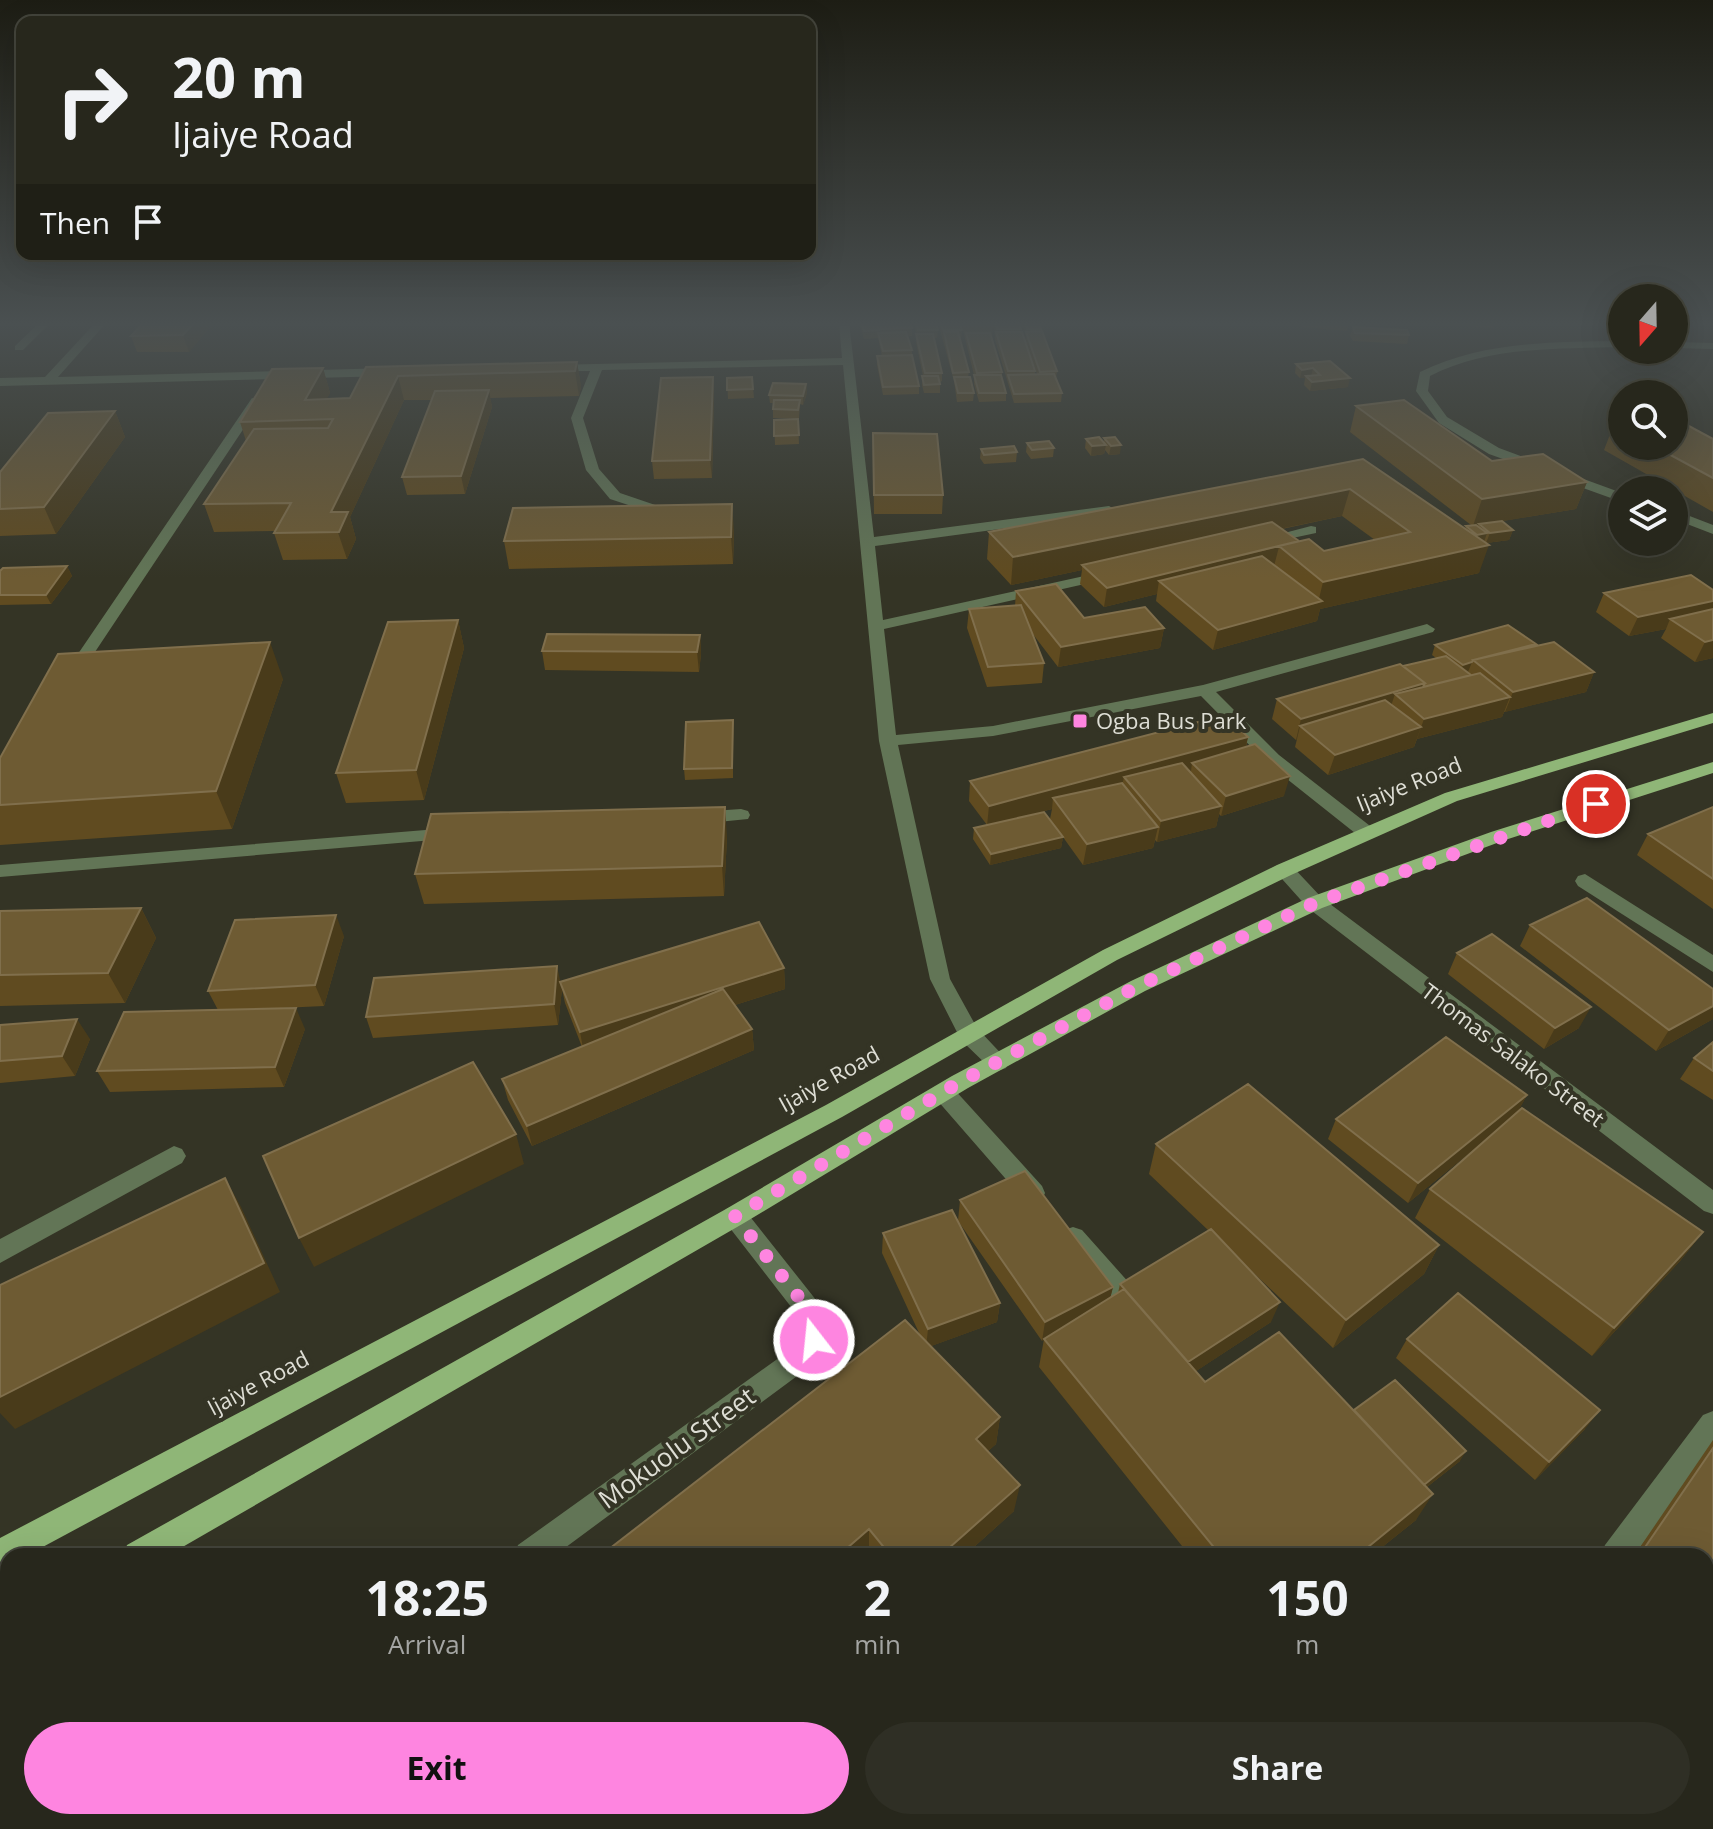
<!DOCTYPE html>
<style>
body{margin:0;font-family:"Open Sans",sans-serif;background:#2f2f25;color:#f1f3f6;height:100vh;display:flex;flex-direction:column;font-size:30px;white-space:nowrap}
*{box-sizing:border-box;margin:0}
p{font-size:26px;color:#a4a5a3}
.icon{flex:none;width:44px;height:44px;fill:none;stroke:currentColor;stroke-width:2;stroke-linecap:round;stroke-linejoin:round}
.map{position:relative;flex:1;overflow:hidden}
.sheet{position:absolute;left:0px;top:1548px;width:1714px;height:282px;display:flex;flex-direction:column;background:#27271c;border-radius:24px 24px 0 0;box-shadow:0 8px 32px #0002,0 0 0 2px #43443b}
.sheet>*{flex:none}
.banner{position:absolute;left:16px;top:16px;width:800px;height:244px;border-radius:16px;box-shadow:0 8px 32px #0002,0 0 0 2px #43443b;background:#27271c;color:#f1f3f6;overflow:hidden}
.needle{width:52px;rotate:200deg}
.tools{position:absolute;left:1608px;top:284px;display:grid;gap:16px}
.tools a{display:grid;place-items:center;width:80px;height:80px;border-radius:50%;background:#27271c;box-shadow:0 8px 32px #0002,0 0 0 2px #43443b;font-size:40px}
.pin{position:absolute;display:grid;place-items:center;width:68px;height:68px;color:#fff;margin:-34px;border:4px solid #fff;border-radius:50%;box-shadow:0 2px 8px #0007}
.me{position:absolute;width:88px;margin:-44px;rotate:344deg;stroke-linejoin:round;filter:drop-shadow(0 0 6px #0008)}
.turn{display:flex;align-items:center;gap:28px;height:168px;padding:0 24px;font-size:36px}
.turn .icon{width:104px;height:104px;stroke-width:2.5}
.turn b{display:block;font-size:56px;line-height:68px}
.then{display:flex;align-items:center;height:76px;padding:0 24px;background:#0003;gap:16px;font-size:30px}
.eta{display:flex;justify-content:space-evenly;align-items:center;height:136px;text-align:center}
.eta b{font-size:48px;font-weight:700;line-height:56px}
.primary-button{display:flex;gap:16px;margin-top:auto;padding:16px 24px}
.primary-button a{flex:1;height:92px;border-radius:48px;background:#fe85e0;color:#111;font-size:32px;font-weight:700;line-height:92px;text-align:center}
.primary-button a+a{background:#2f2f25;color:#f1f3f6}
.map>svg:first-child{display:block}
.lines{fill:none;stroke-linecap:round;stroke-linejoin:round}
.minor{fill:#627556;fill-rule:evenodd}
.major{fill:#8fb677;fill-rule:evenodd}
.wall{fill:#604b20;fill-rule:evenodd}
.shaded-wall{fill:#493b1a}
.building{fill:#6e5b33;stroke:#806f4c;stroke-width:2}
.route{stroke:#fe85e0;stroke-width:14;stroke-dasharray:0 25.2}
.poi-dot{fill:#fe85e0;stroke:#343425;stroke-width:3}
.labels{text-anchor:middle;stroke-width:8;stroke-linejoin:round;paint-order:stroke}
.poi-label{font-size:22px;fill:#deded5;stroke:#343425;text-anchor:start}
.street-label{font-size:22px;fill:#deded5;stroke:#343425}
.near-street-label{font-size:26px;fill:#deded5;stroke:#343425}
</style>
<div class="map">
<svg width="1713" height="1829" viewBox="0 0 1713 1829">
<rect width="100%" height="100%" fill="#343425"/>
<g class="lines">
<path class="minor" d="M40,322H51L23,350H15V346Z
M96,322H107L58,377L390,368L396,372L390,376L0,386V378L45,377Z
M839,322H849L874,537L1109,506L1116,510L1109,514L875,546L883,620L1107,571L1114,575L1107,579L884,629L896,735L993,726L1203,685L1427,624L1435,629L1433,632L1216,692L1279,755L1374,829L1376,833L1374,837H1360L1267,763L1201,696L993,736L898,745L950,979L977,1028L1009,1062L1006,1068L998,1071L990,1068L961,1040L930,979L879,741L843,365L602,370L583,418L599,469L620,493L667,509L669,512L662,516L610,499L586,470L571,418L590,371H554L548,368L554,365L842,358Z
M1622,341V347C1557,349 1489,346 1430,376L1428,391L1447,417L1499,448L1622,493V502L1489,454L1439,423L1416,391L1420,372C1483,341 1553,342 1622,341Z
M1674,342L1713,343V349L1674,348Z
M252,398L262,401L79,676H67L65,673Z
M1674,510L1713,525V534L1674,519Z
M1311,526L1316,527V533L1264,544L1257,540Z
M741,809L748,811L750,815L748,819L698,824L689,818L698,812Z
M450,828L457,830L459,834L457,838L0,877V865Z
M1284,864L1291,865L1322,898L1713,1190V1214L1704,1211L1308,908L1274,870Z
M1585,874L1713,955V972L1578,886L1575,881L1578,876Z
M945,1085L953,1088L1042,1186L1045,1193L1042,1200L1033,1203L1024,1200L937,1100L934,1094L937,1088Z
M174,1146L182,1149L186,1156L182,1163L0,1263V1239Z
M735,1205L744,1209L824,1310C834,1330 824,1347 812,1365L554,1556H514L518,1545L794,1347L801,1337L802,1321L726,1223L723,1216L726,1209Z
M1073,1227L1082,1230L1131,1285L1135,1293L1131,1301L1122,1305L1113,1301L1064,1246L1061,1238L1064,1230Z
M1713,1411V1447L1634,1556H1601L1605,1545L1703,1415Z
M1706,1749L1713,1751V1790L1706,1787Z
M142,1822H182L179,1829H139Z"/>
<path class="major" d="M1713,713V723L1457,801L1291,875L1117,960L842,1117L26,1556H8V1566L0,1569V1538L826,1105L1103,950L1277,865L1445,793Z
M1713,762V773L1505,840L1322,908L1145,991L968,1088L744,1223L167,1556H123L127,1545L726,1209L952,1076L1131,981L1308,898L1491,832Z
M8,1615V1646L0,1649V1618Z"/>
</g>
<path class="wall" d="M214,322L189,352H137L131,336Z
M859,322H877L879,333H880L878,322H910L912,328V336H908L912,350V356L919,386V394L883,395L877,365V356H882L878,338L864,339Z
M914,322H936L938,330L937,338H935L942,373V381L940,382V393H924L922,385L923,376L916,342V334Z
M938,322H959L962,330L961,338H960L969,372L968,377L974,393L973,401L957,402L954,381Z
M961,322H1018L1021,332L1035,371V374H1037L1025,340L1026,336L1021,322H1038L1040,331L1057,371L1056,379L1062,393L1061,402L1014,403L995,340V336L993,327L992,338L1002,372V379L1006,393V401L979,402L974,384V375Z
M1302,322H1349L1347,331L1302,327Z
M1418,322H1493L1492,328Z
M1353,327L1409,335L1407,344L1353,341L1350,336Z
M1330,361L1348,387L1310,391L1304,385L1305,378H1300L1295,373L1296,364Z
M577,362L581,387L579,396L490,398L492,407L465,494L407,495L402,477L432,400H404L350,517L356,539L347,559L283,560L274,533L275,531L214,532L204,504L246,441L240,422L323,368L330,393L326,399L350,398L366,367Z
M713,377L714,394L712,478L654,479L652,461Z
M752,377L754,398L728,399L727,378Z
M806,384L807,393L803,405L800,404L799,419L773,418V403H770L769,395Z
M1356,406L1492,461L1587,482L1576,509L1502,521L1513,530L1509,540L1486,543L1484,541L1479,573L1320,609L1317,621L1213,650L1156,601L1157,594L1104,607L1080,584L1082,570L1011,585L987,559L989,532L1363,459L1465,529L1466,526L1471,525L1350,432ZM1342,516L1375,540L1324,551L1299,541L1282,529Z
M115,411L125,437L56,534L0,536V472Z
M798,419L799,444L775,445L774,420Z
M1622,422V446H1674L1713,439V512L1604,450L1614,424Z
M873,433L943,495L942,514H874Z
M1104,438L1120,454L1109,455L1105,450L1104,454L1091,456L1085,448L1086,439L1104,443Z
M1027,443L1054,448L1053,457L1031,459L1026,452Z
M981,449L1017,452L1016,462L984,464L980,458Z
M734,531L733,564L509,569L504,541Z
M67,566L72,576L51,604L0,605V571Z
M1691,575L1713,658L1695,662L1661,638L1666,629L1629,636L1596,612L1604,593Z
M1016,591L1084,618L1164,628L1160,648L1058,667L1032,633L1044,663L1042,683L987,687L967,628L969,609L1015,606Z
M458,620L464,648L424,800L346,803L336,773Z
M700,635L701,654L699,672L545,670L542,651Z
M1435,645L1535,646L1594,672L1586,692L1504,712L1502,717L1417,739L1414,747L1328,775L1295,747L1297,739L1296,740L1272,719L1277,699L1436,658L1432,655Z
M283,679L232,829L0,845V758Z
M733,720V778L685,780L684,769Z
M1248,737L1246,747L1284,796L1221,816L1219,814L1216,827L1157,842L1155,840L1153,848L1083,865L1050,819L1052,809L1020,817L1063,837L1061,848L990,865L973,839L974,828L987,825L969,801L970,781Z
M1713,807V909L1637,855L1648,834Z
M727,837L724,896L424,904L415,874Z
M141,908L156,938L125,1003L0,1006V911Z
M1530,925L1713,989V1019L1656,1051L1520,946Z
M344,936L324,1006L260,1009L305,1029L284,1087L110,1092L97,1071L218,1010L208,991Z
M1457,953L1579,1028L1544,1049L1448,974Z
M784,968L785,989L735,1005L752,1029L754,1050L532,1146L508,1100L502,1079L582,1047L565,1003L562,989L558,1025L373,1038L366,1017L561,982Z
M0,1025L90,1039L75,1076L0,1083Z
M1713,1042V1100L1680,1079L1694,1058Z
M1527,1095L1518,1111L1703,1232L1680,1261L1592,1356L1415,1218L1430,1189L1484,1141L1408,1203L1328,1139L1336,1119Z
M1156,1144L1439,1245L1424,1274L1333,1348L1243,1263L1271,1322L1196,1371L1205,1382L1354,1410L1460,1461L1427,1487L1416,1520L1371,1556H1190L1039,1367L1044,1339L1042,1341L958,1221L960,1200L1113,1287L1110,1298L1118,1293L1120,1284L1209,1231L1149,1174Z
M883,1233L1000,1303L997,1322L931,1346L1000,1417L996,1444L988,1451L1014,1511L964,1556H871L869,1554L866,1556H600L920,1335L882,1253Z
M1407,1339L1585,1429L1535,1480L1396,1358Z
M1713,1440V1623L1706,1556H1634Z
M1713,1635V1683L1706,1677V1646Z
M1129,1822H1185L1172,1829H1133Z
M1239,1822H1480L1474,1829H1292L1287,1823Z
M1567,1822H1652L1656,1829H1563Z"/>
<path class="shaded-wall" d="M195,322H214L189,352L183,335Z
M577,362L581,387L579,396L575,371Z
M323,368L330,393L316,420L305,400Z
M1313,368L1311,377L1306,376L1305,378H1300L1302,370Z
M398,376L404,400L350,517L356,539L347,559L331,512Z
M713,377L714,394L712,478L710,460Z
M1350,378L1348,387L1310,391L1312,382Z
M806,384L807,393L803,405V396Z
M489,390L492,407L465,494L461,476Z
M115,411L125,437L56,534L44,507Z
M1106,445L1104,454L1091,456L1092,446Z
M1121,445L1120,454L1109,455L1111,446Z
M1587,482L1576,509L1473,526L1482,499Z
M1350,489L1342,516L1087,569L1082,565V570L1011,585L1013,557Z
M732,504L734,531L733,564L731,537Z
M1513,530L1509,540L1486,543L1490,533Z
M1487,533L1484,542L1474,544L1477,535Z
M1489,545L1479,573L1320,609L1317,621L1213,650L1218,630L1318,603L1323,582Z
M1279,547L1274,566L1159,581L1157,594L1104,607L1107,588Z
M67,566L72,576L51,604L46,595Z
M1713,601V619H1670L1666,629L1629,636L1638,617Z
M458,620L464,648L424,800L416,770Z
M1164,628L1160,648L1058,667L1061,647Z
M700,635L701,654L699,672L697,652Z
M1713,640V658L1695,662L1705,642Z
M270,642L283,679L232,829L216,791Z
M1472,662L1468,672L1459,675L1463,665Z
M1594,672L1586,692L1505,712L1513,692Z
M1425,683L1422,690L1395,694L1389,712L1300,726L1297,739L1296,740L1301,719Z
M1510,697L1502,717L1417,739L1424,719Z
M1421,727L1414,747L1328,775L1335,755Z
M1248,737L1243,757L1192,763L1191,771L1132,787L1124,777L1121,790L1053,798L1052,809L987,826L989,806Z
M1290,776L1284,796L1221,816L1226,796Z
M1221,806L1216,827L1157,842L1161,821Z
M725,807L727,837L724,896L722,866Z
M1158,827L1153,848L1083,865L1087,844Z
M1063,837L1061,848L990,865L991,854Z
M141,908L156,938L125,1003L108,973Z
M336,915L344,936L324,1006L315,985Z
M557,966L562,989L558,1025L554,1004Z
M784,968L785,989L584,1053L580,1032Z
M1713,1006V1019L1656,1051L1669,1030Z
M1591,1007L1579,1028L1544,1049L1555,1028Z
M296,1008L305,1029L284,1087L275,1067Z
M77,1019L90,1039L75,1076L62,1056Z
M752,1029L754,1050L532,1146L527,1126Z
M1527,1095L1516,1115L1408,1203L1418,1183Z
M516,1134L524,1164L314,1267L299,1238Z
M225,1178L241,1207L280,1292L15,1429L0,1413V1397Z
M1703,1232L1680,1261L1592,1356L1614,1328Z
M1439,1245L1424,1274L1333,1348L1346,1320Z
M1113,1287L1108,1307L1042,1341L1045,1322Z
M1280,1302L1271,1322L1181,1381L1188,1362Z
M1000,1303L997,1322L926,1348L928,1329Z
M1600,1410L1585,1429L1535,1480L1549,1462Z
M1000,1417L996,1444L972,1465L976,1439Z
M1466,1451L1460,1461L1414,1497L1420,1488Z
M1020,1485L1014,1511L964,1556H940Z
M1433,1494L1416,1520L1371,1556H1357Z
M869,1529V1554L866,1556H838Z
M1171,1822H1185L1172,1829H1158Z"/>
<path class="building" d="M144,322H195L183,335L131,336Z
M861,322H877L879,330L864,331Z
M880,322H910L912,328L881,329Z
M916,322H936L938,330H918Z
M940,322H959L962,330H943Z
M966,322H993L966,323Z
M994,322H1018L1021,329H997Z
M1024,322H1038L1041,329H1027Z
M1353,327L1407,330L1409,335L1355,333Z
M1042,331L1057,371L1040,372L1026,332Z
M906,332L912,350L883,351L878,333Z
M944,332H958L969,372L953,373Z
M996,332H1022L1035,371H1008Z
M966,333H990L1002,372L977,373Z
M916,334H933L942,373H925Z
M912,355L919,386L883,387L877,356Z
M1330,361L1350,378L1312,382L1306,376L1320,375L1313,368L1302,370L1296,364Z
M577,362L575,371L398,376L331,512H348L339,532L274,533L291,503L204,504L254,429L328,428L333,419L240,422L272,369L323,368L305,400L350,398L366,367Z
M1054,374L1062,393L1014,394L1008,375Z
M974,375H1001L1006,393H979Z
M922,376H938L940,384L924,385Z
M713,377L710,460L652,461L661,378Z
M752,377L753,389L727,390V378Z
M954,377H970L974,393H958Z
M773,383L806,384L803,396L769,395Z
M489,390L461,476L402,477L435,391Z
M774,400H800L798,410L773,409Z
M1404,400L1492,461L1543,454L1587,482L1482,499L1356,406Z
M115,411L44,507L0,509V472L48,413Z
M1674,418L1713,439V478L1654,446H1674Z
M798,419L799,435L774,436V420Z
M1622,422V428L1614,424Z
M873,433L937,434L943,495H874Z
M1099,437L1106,445L1092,446L1086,439Z
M1115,437L1121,445L1111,446L1104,438Z
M1049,441L1054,448L1032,450L1027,443Z
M1014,446L1017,452L984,455L981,449Z
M1363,459L1489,545L1323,582L1279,546L1309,539L1324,551L1410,532L1350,489L1013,557L989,532Z
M732,504L731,537L504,541L513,508Z
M1502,521L1513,530L1490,533L1479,524Z
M1272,522L1299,541L1107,588L1082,565Z
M1476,525L1487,533L1477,535L1466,526Z
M1262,556L1322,601L1218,630L1159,581Z
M67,566L46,595H0V571L3,568Z
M1691,575L1713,590V601L1638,617L1604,593Z
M1056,584L1084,618L1145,607L1164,628L1061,647L1016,591Z
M1021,605L1044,663L988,667L969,609Z
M1713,609V640L1705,642L1670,619Z
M458,620L416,770L336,773L388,622Z
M1508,625L1536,644L1473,660L1472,662L1463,665L1435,645Z
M547,634L700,635L697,652L542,651Z
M270,642L216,791L0,805V758L58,654Z
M1554,642L1594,672L1513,692L1473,660Z
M1446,656L1471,675L1423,687L1425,683L1403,666Z
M1400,664L1425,683L1301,719L1277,699Z
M1480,673L1510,697L1424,719L1395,694Z
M1385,700L1421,727L1335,755L1300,726Z
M1225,715L1248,737L989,806L970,781Z
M733,720L732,768L684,769L686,722Z
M1255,744L1290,776L1226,796L1192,763Z
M1182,763L1221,806L1161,821L1124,777Z
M1122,783L1158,827L1087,844L1053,798Z
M725,807L722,866L415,874L431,814Z
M1713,807V879L1648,834Z
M1044,812L1063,837L991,854L974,828Z
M1587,898L1713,989V1006L1669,1030L1530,925Z
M141,908L108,973L0,975V911Z
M336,915L315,985L208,991L235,920Z
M759,922L784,968L580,1032L560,982Z
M1492,934L1591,1007L1555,1028L1457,953Z
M557,966L554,1004L366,1017L374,978Z
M723,989L752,1029L527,1126L502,1079Z
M296,1008L275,1067L97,1071L124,1012Z
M77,1019L62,1056L0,1061V1025Z
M1446,1037L1527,1095L1418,1183L1336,1119Z
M1713,1042V1071L1694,1058Z
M473,1062L516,1134L299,1238L263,1156Z
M1248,1084L1439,1245L1346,1320L1156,1144Z
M1522,1108L1703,1232L1614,1328L1430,1189Z
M1025,1171L1113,1287L1045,1322L960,1200Z
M225,1178L264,1263L0,1397V1285Z
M952,1210L1000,1303L928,1329L883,1233Z
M1211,1229L1280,1302L1188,1362L1120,1284Z
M1124,1289L1205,1382L1279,1332L1433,1494L1357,1556H1221L1044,1339Z
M1458,1293L1600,1410L1549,1462L1407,1339Z
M905,1320L1000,1417L976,1439L1020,1485L940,1556H891L869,1529L838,1556H600Z
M1395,1380L1466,1451L1424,1485L1354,1410Z
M1713,1448V1623L1706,1634V1556H1639Z
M184,1822H533L537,1829H186Z
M1142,1822H1171L1158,1829H1146Z
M1239,1822H1287L1290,1829H1220Z
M1318,1822H1480L1474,1829H1324Z
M1577,1822H1652L1658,1827L1656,1829H1573Z"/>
<linearGradient id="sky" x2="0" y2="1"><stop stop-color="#1d1d14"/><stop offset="0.56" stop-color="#4a5051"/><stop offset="1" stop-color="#4a5051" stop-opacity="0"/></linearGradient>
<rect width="1713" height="578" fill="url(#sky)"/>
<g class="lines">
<path class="route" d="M814,1340L815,1318L735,1216L960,1082L1138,986L1315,903L1596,804"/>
</g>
<rect class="poi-dot" x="1072" y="713" width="16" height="16" rx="4"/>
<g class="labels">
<g class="poi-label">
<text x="1096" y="729">Ogba Bus Park</text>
</g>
<g class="street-label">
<text transform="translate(1409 784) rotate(-22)" y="8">Ijaiye Road</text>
<text transform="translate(1513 1055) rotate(37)" y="8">Thomas Salako Street</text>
<text transform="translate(829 1079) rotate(-29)" y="8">Ijaiye Road</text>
<text transform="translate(258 1383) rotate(-28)" y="8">Ijaiye Road</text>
</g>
<g class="near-street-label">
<text transform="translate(677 1448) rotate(-36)" y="9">Mokuolu Street</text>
</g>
</g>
</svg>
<div class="tools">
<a><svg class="needle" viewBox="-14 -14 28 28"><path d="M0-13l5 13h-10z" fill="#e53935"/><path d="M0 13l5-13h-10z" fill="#a4a5a3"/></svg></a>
<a><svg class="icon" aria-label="search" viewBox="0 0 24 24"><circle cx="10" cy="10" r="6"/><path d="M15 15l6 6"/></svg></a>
<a><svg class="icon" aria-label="layers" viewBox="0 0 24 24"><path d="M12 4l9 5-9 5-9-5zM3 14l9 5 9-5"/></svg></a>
</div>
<div class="pin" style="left:1596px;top:804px;background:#d93025"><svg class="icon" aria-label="arrive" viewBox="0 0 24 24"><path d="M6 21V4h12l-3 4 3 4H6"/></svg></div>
<svg class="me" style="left:814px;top:1340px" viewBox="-20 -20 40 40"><circle r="17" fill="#fe85e0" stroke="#fff" stroke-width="3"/><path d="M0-11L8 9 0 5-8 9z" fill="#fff"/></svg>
<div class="banner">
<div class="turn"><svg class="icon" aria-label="right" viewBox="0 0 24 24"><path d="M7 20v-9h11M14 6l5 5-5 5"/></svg><div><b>20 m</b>Ijaiye Road</div></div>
<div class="then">Then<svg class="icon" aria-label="arrive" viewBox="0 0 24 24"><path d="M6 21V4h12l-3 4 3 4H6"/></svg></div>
</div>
<section class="sheet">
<div class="eta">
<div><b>18:25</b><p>Arrival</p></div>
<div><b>2</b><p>min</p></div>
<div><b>150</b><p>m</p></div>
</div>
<div class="primary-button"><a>Exit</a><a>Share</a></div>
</section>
</div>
